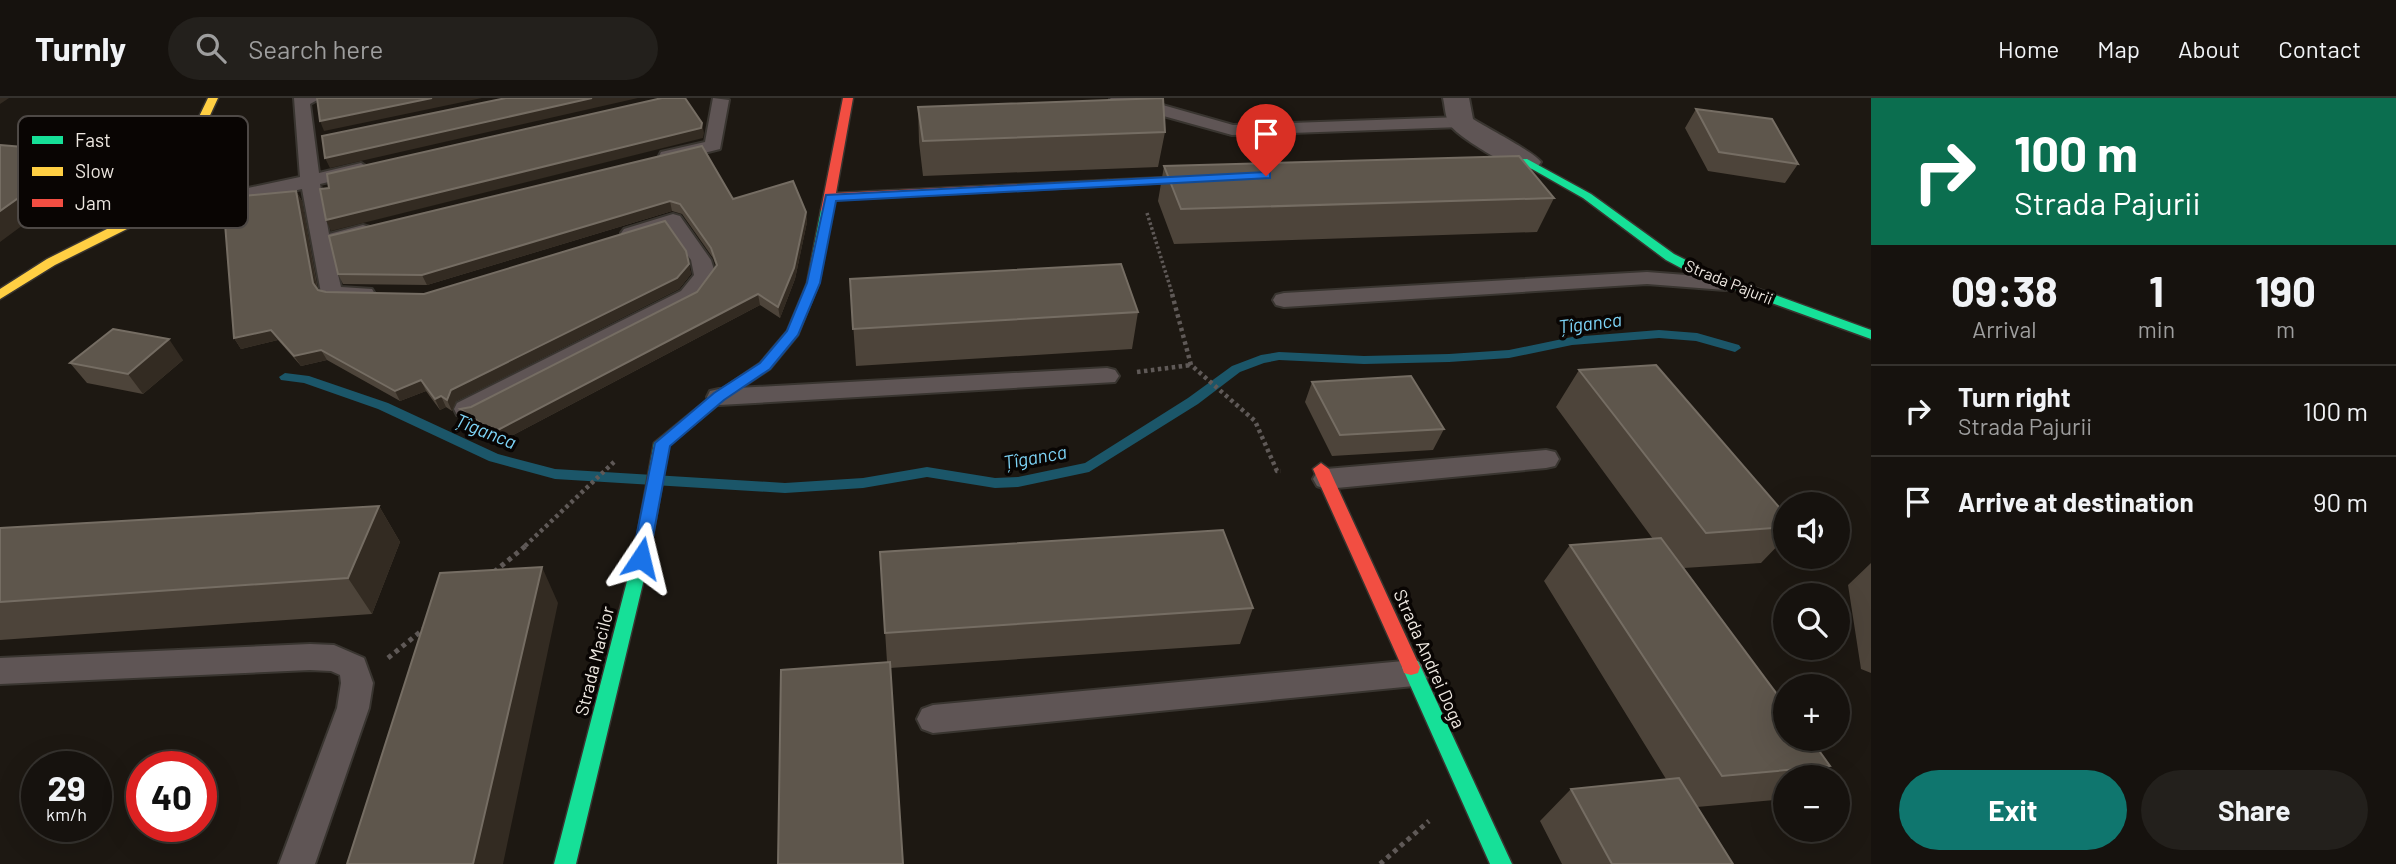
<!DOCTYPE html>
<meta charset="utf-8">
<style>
body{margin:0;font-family:Barlow,sans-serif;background:#23201c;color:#f1f3f6;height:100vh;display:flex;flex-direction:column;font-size:26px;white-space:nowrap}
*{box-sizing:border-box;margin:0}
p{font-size:23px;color:#9e9e9e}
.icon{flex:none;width:38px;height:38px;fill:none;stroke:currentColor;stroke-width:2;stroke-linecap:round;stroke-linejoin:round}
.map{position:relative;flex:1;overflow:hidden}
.drawer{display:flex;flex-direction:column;background:#16120e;width:525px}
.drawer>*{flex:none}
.hud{background:#0b6e4f;color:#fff;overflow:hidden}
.fabs{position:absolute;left:1773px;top:394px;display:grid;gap:14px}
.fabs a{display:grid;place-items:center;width:77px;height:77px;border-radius:50%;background:#16120e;box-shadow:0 7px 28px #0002,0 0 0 2px #35322e;font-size:35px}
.speed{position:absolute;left:21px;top:653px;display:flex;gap:14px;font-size:35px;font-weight:700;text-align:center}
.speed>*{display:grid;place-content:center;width:91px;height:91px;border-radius:50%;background:#16120e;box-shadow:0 7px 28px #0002,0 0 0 2px #35322e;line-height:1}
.speed small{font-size:18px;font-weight:400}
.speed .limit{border:10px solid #d22;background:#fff;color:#111}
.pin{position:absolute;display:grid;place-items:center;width:60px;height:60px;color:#fff;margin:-72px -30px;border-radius:50% 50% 50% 0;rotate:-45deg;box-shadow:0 0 7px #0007}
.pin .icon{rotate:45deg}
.me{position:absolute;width:77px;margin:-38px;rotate:10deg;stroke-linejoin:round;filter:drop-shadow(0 0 5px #0008)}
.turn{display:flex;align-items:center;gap:24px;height:147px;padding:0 28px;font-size:32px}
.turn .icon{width:91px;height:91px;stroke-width:2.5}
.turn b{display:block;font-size:49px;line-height:60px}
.eta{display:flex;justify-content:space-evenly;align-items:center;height:119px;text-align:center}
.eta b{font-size:42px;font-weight:700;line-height:49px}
.button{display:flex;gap:14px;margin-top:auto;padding:14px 28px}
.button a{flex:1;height:80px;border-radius:42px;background:#0f766e;color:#fff;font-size:28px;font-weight:700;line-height:80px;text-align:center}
.button a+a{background:#23201c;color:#f1f3f6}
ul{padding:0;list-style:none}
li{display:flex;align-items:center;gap:21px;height:91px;padding:0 28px;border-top:2px solid #35322e}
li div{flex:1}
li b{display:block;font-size:26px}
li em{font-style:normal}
header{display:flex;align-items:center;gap:42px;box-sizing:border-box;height:98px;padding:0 35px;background:#16120e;border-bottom:2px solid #35322e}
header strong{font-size:33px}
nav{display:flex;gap:38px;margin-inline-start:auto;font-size:24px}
.search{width:490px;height:63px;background:#23201c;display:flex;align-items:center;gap:18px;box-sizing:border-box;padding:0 24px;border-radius:38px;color:#9e9e9e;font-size:26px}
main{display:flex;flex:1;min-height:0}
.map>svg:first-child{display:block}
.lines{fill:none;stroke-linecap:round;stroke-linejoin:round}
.stream{fill:#1b5669;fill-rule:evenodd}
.lane-casing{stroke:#393530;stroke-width:4}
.street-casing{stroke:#393530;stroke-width:4}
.fast-casing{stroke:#393530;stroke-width:3}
.slow-casing{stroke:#393530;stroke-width:3}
.jam-casing{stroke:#393530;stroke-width:3}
.path-far2{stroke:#5f5957;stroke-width:3.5;stroke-dasharray:2.5 2.5;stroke-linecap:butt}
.path-far1{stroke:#5f5957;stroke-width:4.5;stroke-dasharray:3.5 3.5;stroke-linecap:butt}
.path{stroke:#5f5957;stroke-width:5;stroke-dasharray:4.5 4.5;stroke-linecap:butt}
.lane{fill:#5f5555;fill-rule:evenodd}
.street{fill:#5f5555;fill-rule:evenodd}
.fast{fill:#16e098;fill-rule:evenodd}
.slow{fill:#ffcf43;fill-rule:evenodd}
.jam{fill:#f24e42;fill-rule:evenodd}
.wall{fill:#4d443a}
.shaded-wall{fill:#332b22}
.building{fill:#5e564c;stroke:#756d63;stroke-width:2}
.route{fill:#1a73e8;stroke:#114b97;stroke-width:2}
.labels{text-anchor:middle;stroke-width:7;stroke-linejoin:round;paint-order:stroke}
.far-street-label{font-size:16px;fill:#eee8e1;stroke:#090503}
.street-label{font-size:18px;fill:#eee8e1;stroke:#090503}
.water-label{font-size:19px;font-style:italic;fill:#7dd4f7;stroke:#090503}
.key{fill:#090503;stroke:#4e4946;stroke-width:2}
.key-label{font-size:19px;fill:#eee8e1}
</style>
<header>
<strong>Turnly</strong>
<div class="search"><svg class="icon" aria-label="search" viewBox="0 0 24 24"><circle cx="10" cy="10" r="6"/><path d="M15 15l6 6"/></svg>Search here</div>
<nav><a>Home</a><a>Map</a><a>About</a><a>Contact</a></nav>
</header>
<main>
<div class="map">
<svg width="1871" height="766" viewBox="0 0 1871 766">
<rect width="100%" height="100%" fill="#1d1812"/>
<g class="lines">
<path class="stream" d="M1659,232L1697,235L1739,247L1741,250L1735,254L1696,243L1659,240L1572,247L1509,260L1449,264L1364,266L1279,262L1264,265L1240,274L1198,306L1089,374L1018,389L995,390L927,379L863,390L785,395L555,381L489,363L378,311L304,285L281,282L279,279L285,275L309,278L388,305L498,356L555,371L785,385L863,380L927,369L995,380L1018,379L1085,365L1188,300L1232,268L1261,257L1279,254L1364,258L1449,256L1509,252L1572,239Z"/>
<g class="lane-casing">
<path id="lane" d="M294,0H321L310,6L319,75L361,65L370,71L368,75L320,86L329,136L363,127L370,129L373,133L370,137L331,147L341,189L372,191L375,196L372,201L364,203L324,200L321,195L302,91C277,96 156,126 143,108L153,102L220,96L300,79Z
M713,0L729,2L720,51L668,64L661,62L659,58L661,54L705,44Z
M1110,0H1138L1233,27L1461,19L1470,24L1461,29L1232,37L1113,4Z
M673,116L680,118L711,162L716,178L697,203L475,317L466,319L457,317L454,311L457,305L681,193L694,177L691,162L668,130L631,141L624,139L621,135L624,131Z
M1647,174L1725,180L1733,181L1736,186L1733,191L1725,192L1647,186L1284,209L1276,207L1273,202L1276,197L1284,195Z
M1107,270L1115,272L1119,278L1115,284L719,307L710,305L707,299L710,293L719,291Z
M1546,352L1555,354L1559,361L1555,368L1546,370L1326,391L1317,388L1313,381L1317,374L1326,371Z
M310,546L334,547L364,560L373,585L369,610L315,766H279L337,610L341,585L340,577L331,573L310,572L0,586V560Z
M1414,562L1425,566L1429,575L1425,584L1414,588L933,635L922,631L917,621L922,611L933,607Z"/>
</g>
<g class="street-casing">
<path id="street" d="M1443,0H1469L1473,21C1487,30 1534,54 1541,64L1537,70C1534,70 1528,72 1526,72C1511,71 1458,39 1450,27C1445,20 1445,8 1443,0Z"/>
</g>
<g class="fast-casing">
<path id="fast" d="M1527,61L1591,96L1674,156L1704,171L1871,232V241L1694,177L1666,162L1583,100L1525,67L1472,70L1466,67L1472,64Z
M1213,77L1219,80L1217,82L1108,88L1102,85L1108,82Z
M827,108L833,112L819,185L798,237L770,271L724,302L669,347L649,460L576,766H554L633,460L654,345L714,296L760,265L787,233L807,185L821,112Z
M1411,561L1418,563L1512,766H1490L1402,569L1404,563Z"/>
</g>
<g class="slow-casing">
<path id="slow" d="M208,0H218L182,78L157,111L129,130L55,167L0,201V191L47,161L121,124L149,105L171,77Z"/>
</g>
<g class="jam-casing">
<path id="jam" d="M843,0H853L836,95L1108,82L1114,85L1108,88L835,102L831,115H823L821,112Z
M1321,365L1329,371L1420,569L1418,575L1411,577L1404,575L1402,569L1313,371Z"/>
</g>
<path class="path-far2" d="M1147,115L1173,198"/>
<path class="path-far1" d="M1172,196L1191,267L1255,323L1277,373H1281
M1137,274L1191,267
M525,448L614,364"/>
<path class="path" d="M494,474L528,446
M388,560L425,530
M1380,766L1429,723"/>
<use href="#lane" class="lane"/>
<use href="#street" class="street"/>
<use href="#fast" class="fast"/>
<use href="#slow" class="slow"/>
<use href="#jam" class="jam"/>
</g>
<path class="wall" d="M918,9L1165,34L1158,69L923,78L919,44Z
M1696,11L1798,66L1785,85L1708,73L1685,30Z
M702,48L733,101L806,114L807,124L795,181L780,220L760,207L498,345L465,321L460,311L471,309L697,194L716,168L713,160L682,116L672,113L427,187L343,186L338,176Z
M1164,68L1554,100L1537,134L1174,146L1158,103Z
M296,93L302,103L318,192L326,194L424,196L686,153L691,176L679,191L456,303L452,313L446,309L440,312L426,293L400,303L327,262L301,268L278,242L241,251L234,240Z
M850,181L1138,214L1132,251L856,268Z
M183,262L143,296L87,285L70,265Z
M1579,272L1785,416V440L1761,465L1684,470L1830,668L1816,679H1785V701L1697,709L1733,766H1562L1540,723L1571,691L1666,681L1544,483L1570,447L1653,441L1556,309Z
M1312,284L1444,331L1433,352L1332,358L1305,304Z
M379,408L400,444L372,516L0,542V430Z
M880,454L1253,510L1240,546L890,570L887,564Z
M1871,465V575L1861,571L1848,487Z"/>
<path class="shaded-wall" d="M0,0H9L0,6Z
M432,0H482L324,33L320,23Z
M592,0H638L330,70L325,60Z
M702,25L704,35L703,40L331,133L326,122Z
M83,54L96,73L0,144V113Z
M296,93L302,103L318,195L313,185Z
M670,103L672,113L427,187L422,177Z
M806,114L807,124L795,181L780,220L778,209Z
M689,166L691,176L679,191L456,303L452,313L447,302L451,292Z
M758,196L760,207L498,345L494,334Z
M271,232L278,242L241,251L234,240Z
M169,241L183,262L143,296L128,276Z
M321,252L327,262L301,268L294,258Z
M421,282L426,293L400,303L395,293Z
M441,298L446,309L440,312L435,301Z
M379,408L400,444L372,516L348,480Z
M542,469L558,505L503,766H473Z"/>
<path class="building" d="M317,0H432L320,23Z
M506,0H592L325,60L322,38Z
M662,0H685L702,25L701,30L326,122L320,91L329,90L327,76Z
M1163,0L1165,34L923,43L918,9Z
M1696,11L1772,21L1798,66L1719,54Z
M0,47L83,54L0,113Z
M702,48L733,101L793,83L806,114L794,170L778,209L758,196L494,334L460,311L471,309L697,194L717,167L711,150L680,106L670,103L422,177L338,176L329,138Z
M1519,58L1554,100L1181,111L1164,68Z
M296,93L313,185L318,192L326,194L424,196L665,123L686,153L689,166L677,180L451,292L447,302L441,298L435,301L421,282L395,293L321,252L294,258L271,232L234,240L223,100Z
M1121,166L1138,214L853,231L850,181Z
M113,231L169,241L128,276L70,265Z
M1656,267L1785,416V429L1706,435L1579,272Z
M1411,278L1444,331L1340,337L1312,284Z
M379,408L348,480L0,504V430Z
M1223,432L1253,510L885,535L880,454Z
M1661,440L1785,607V640H1810L1830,668L1722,678L1570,447Z
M542,469L473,766H347L440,475Z
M890,564L903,766H778L781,572Z
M1679,680L1733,766H1612L1571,691Z"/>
<path class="route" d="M1266,74L1270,75V80L836,103L820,185L798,237L770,271L724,302L670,348L649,460L647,464H635L632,460L655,345L714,295L760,265L787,233L807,185L826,97Z"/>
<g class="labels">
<g class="far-street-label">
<text transform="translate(1729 184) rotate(22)" y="6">Strada Pajurii</text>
</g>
<g class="street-label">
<text transform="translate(1429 561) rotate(66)" y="6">Strada Andrei Doga</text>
<text transform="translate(595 563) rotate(-76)" y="6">Strada Macilor</text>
</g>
<g class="water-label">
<text transform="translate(1590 225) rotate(-7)" y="7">Țîganca</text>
<text transform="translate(486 333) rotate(22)" y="7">Țîganca</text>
<text transform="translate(1035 359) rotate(-10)" y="7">Țîganca</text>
</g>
</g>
<rect x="18" y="18" width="230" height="112" rx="10" class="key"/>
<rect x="32" y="38" width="31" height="8" fill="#16e098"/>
<rect x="32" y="69" width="31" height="9" fill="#ffcf43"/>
<rect x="32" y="101" width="31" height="8" fill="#f24e42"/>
<g class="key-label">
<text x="75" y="49">Fast</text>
<text x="75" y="80">Slow</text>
<text x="75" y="112">Jam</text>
</g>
</svg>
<div class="fabs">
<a><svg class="icon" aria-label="sound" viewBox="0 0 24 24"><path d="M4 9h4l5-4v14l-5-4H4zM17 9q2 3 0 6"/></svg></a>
<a><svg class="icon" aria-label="search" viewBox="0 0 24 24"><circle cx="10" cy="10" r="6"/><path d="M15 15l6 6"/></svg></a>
<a>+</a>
<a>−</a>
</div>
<div class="speed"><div>29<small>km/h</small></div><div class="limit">40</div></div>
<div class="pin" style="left:1266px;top:78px;background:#d93025"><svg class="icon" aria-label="arrive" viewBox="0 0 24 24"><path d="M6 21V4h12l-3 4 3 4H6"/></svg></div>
<svg class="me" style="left:641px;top:460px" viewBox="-20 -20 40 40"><path d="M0-17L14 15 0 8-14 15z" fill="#1a73e8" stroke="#fff" stroke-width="4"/></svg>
</div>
<section class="drawer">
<div class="hud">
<div class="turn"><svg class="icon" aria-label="right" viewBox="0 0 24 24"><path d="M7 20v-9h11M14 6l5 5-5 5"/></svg><div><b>100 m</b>Strada Pajurii</div></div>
</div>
<div class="eta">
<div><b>09:38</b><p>Arrival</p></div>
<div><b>1</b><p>min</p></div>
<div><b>190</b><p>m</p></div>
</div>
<ul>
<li><svg class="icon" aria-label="right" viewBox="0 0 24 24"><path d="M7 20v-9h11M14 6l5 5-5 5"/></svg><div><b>Turn right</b><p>Strada Pajurii</p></div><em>100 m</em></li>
<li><svg class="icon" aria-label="arrive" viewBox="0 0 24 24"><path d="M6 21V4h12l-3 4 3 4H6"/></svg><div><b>Arrive at destination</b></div><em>90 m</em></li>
</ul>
<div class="button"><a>Exit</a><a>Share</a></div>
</section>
</main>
